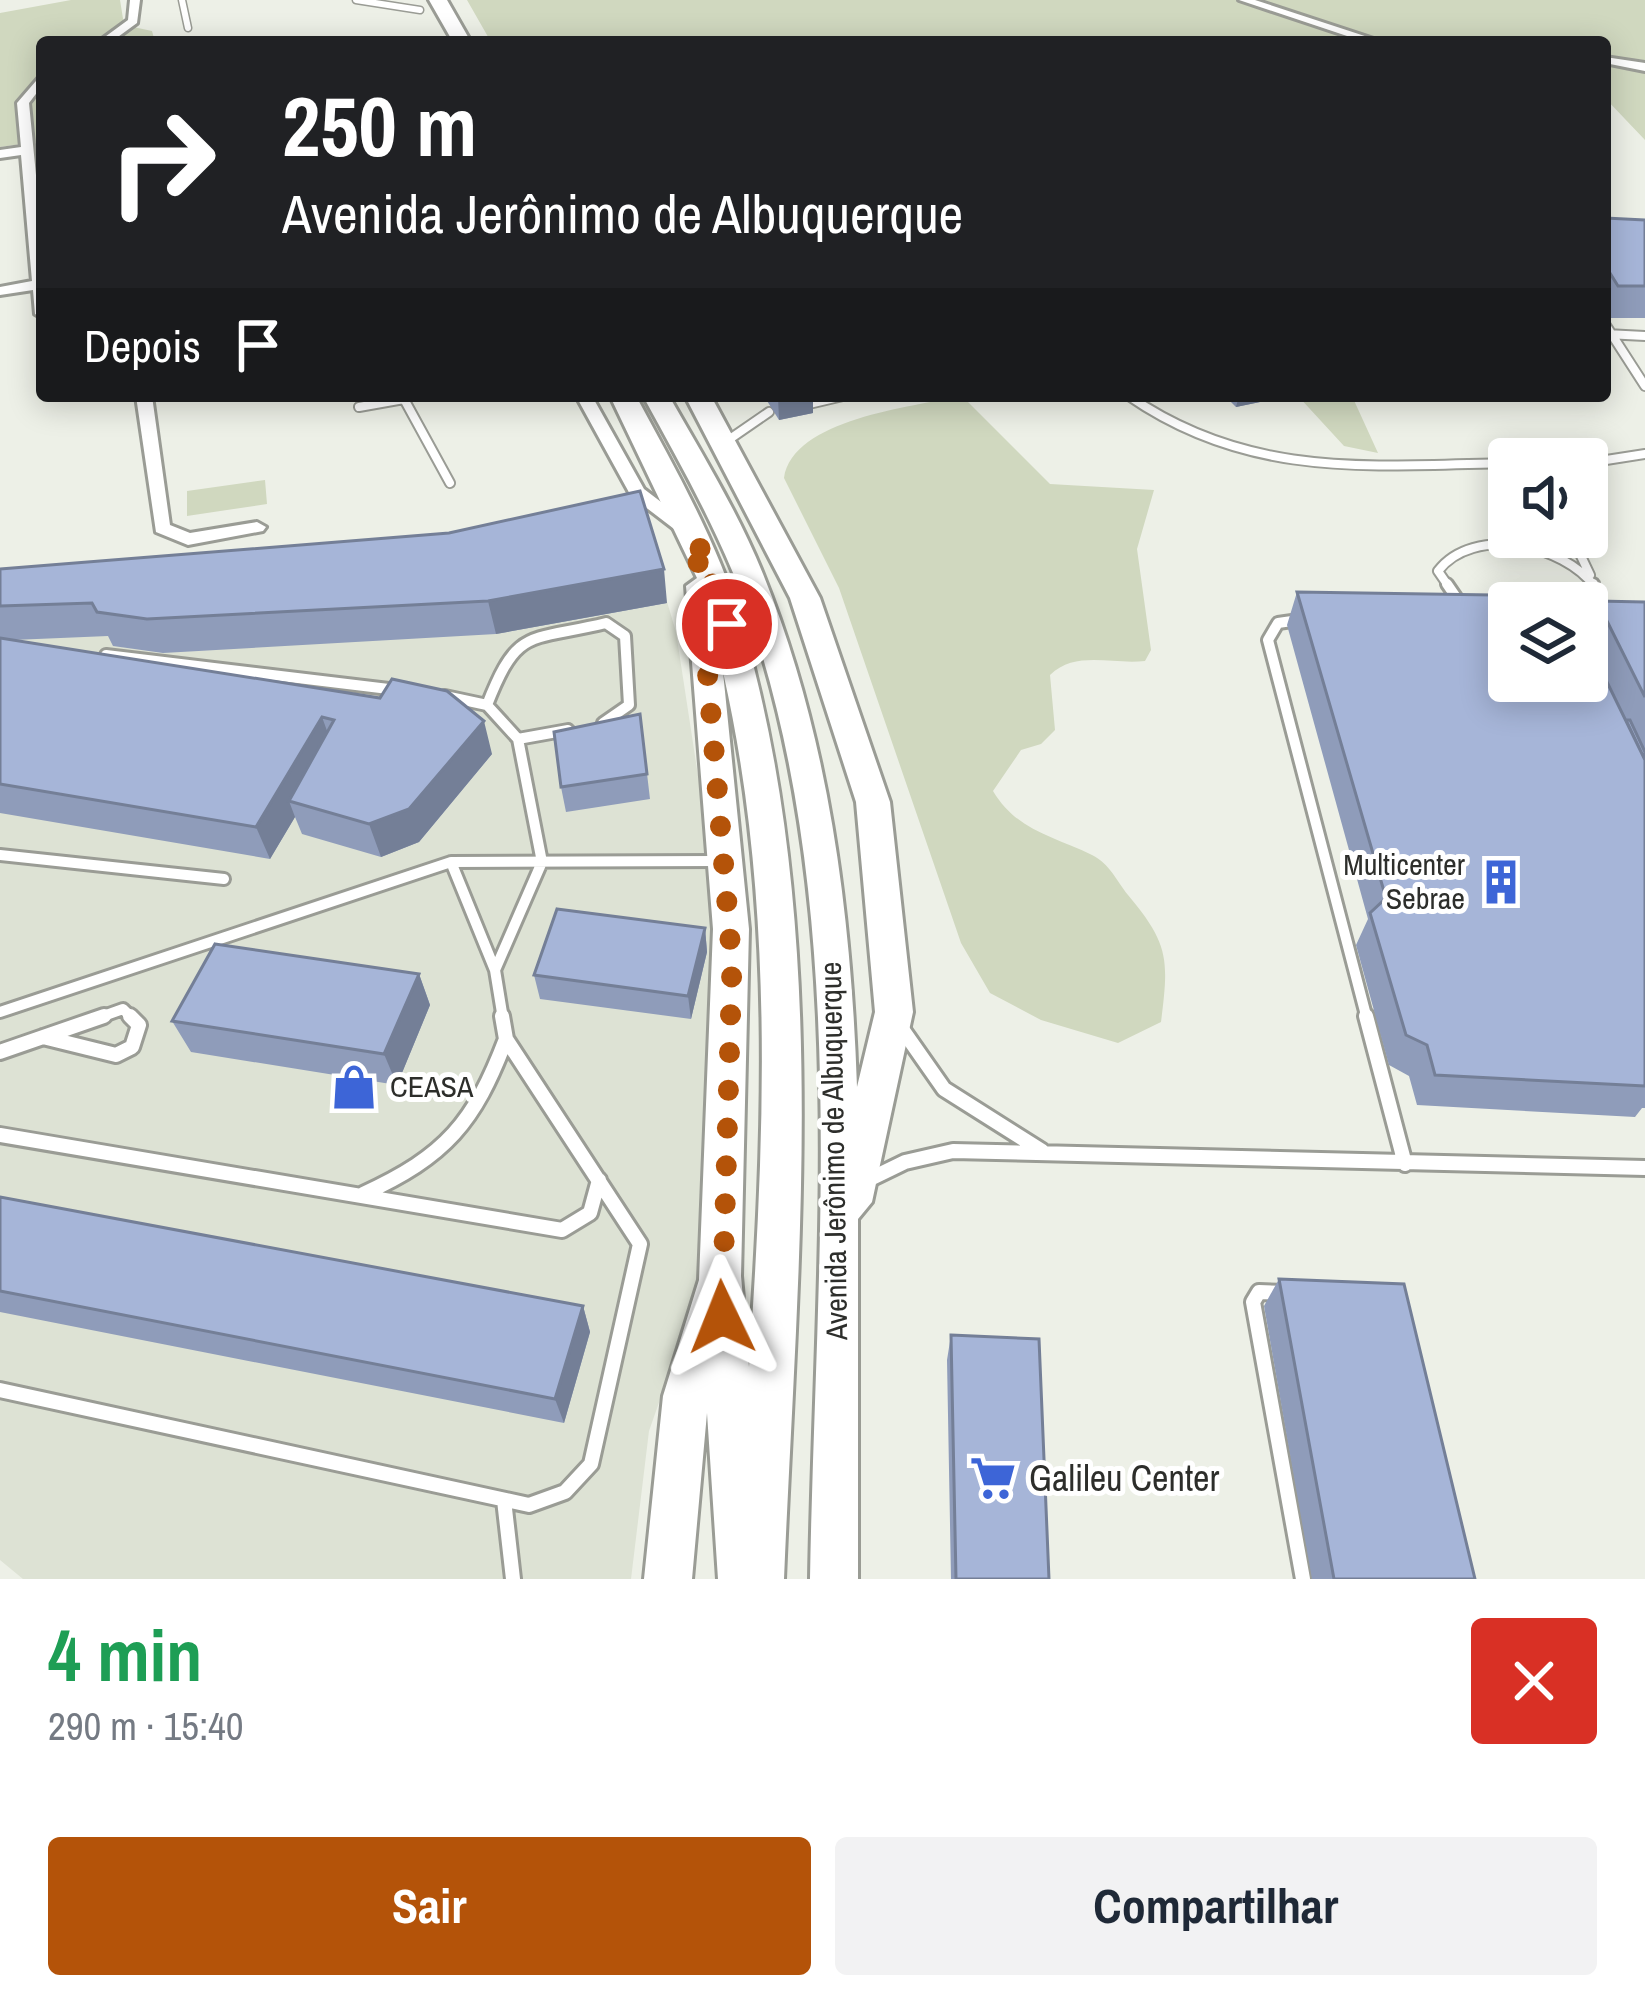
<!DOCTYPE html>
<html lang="pt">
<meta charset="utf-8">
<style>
body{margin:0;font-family:"Archivo Narrow",sans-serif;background:#f2f2f3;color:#1f2937;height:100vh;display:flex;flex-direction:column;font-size:45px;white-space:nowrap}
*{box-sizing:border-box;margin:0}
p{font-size:39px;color:#747a83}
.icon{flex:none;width:66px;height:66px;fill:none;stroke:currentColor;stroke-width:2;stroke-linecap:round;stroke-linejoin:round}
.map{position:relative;height:1579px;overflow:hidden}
.details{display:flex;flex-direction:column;background:#fff;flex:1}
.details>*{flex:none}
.guide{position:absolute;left:36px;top:36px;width:1575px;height:366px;border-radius:12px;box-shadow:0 6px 30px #0003;background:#202124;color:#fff;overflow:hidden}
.controls{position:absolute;left:1488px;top:438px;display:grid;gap:24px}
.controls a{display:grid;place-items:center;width:120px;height:120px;border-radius:12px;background:#fff;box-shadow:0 6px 30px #0003;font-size:60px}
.pin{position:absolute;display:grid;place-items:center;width:102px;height:102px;color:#fff;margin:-51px;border:6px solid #fff;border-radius:50%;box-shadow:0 3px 12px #0007}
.me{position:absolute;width:132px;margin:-66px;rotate:358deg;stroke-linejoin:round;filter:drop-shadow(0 0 9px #0008)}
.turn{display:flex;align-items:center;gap:42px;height:252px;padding:0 48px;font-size:54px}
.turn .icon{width:156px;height:156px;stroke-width:2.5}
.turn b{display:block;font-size:84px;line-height:102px}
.then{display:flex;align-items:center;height:114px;padding:0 48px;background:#0003;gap:24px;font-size:45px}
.round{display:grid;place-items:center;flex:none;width:126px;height:126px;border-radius:12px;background:#f2f2f3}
.summary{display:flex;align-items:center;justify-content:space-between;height:204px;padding:0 48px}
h1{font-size:72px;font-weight:800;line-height:90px;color:#1e9e55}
.primary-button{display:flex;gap:24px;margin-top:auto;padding:24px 48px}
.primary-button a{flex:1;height:138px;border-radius:12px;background:#b45309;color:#fff;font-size:48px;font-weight:800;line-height:138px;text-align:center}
.primary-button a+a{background:#f2f2f3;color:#1f2937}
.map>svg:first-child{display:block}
.built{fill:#dde2d4}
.green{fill:#d0d8bf}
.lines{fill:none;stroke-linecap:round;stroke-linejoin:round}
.lane-far3-casing{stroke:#9a9c95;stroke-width:9}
.lane-far2-casing{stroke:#9a9c95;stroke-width:12}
.lane-far1-casing{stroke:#9a9c95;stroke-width:16}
.lane-casing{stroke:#9a9c95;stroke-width:20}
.street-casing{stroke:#9a9c95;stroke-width:6}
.primary-casing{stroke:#9a9c95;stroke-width:6}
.lane-far3{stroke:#fff;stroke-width:6}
.lane-far2{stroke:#fff;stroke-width:8}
.lane-far1{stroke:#fff;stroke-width:10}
.lane{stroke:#fff;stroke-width:14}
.street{fill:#fff;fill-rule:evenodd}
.primary{fill:#fff;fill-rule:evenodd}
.wall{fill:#8f9cba}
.shaded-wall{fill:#747f97}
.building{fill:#a6b5d8;stroke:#747f97;stroke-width:3}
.route{stroke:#b45309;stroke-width:21;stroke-dasharray:0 37.8}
.labels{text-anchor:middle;stroke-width:10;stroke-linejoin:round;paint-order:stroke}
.poi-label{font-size:30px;fill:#2d2e2b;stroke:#fff;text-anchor:end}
.street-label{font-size:30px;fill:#2d2e2b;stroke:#fff}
.near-poi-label{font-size:36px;fill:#2d2e2b;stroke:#fff;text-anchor:start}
</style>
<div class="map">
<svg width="1645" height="1579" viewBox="0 0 1645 1579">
<rect width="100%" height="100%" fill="#edf0e7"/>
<path class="built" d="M644,524L676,632L716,893L702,1280L649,1431L631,1579H23L0,1560V603Z"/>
<path class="green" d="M71,0H120L124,25L152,31L155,42H42V141L0,147V13Z
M467,0H1645V140L1605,98V42H491Z
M962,396L1050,484L1154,490L1137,549L1151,650L1145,661C1112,665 1076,650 1050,675L1055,730L1041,744L1021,750L993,791C1017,831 1053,836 1092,855C1110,864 1116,880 1128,895C1169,944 1169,959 1161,1022L1118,1043L1041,1020L990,993L961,943L839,588L784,478C793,419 911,407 962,396Z
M1298,396H1352L1378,453L1344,446Z
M265,480L267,504L187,516V491Z"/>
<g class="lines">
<g class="lane-far3-casing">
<path id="lane-far3" d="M182,0L188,28
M356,0L420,10"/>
</g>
<g class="lane-far2-casing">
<path id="lane-far2" d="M1605,324L1645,386
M1606,334L1645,336
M1129,396C1249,479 1370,466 1509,463
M809,404L843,396
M359,407L404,399L450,483
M724,443L769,412
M1587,463L1645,454
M1572,537L1590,575
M1534,547L1558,537
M1449,587L1438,571C1473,525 1564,544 1595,587"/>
</g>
<g class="lane-far1-casing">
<path id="lane-far1" d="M1447,584L1460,603
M1587,610L1594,605L1593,584
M1299,620L1278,623L1268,640L1367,1019
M106,655L397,690
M445,696L487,705L518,739L542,862L495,970L503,1019
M487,705C518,626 528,642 606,623L625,636L629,705L603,723
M518,739L568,730
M0,855L224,879
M451,862L495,970
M0,1012L451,862L716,861
M95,1019L123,1009L133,1019"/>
</g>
<g class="lane-casing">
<path id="lane" d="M1366,1016L1405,1164
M902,1029L944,1089L1042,1151
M43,1037L116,1055L132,1047L139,1025L130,1016
M0,1052L104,1016
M0,1135L562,1230L590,1213L599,1180
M868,1180L905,1162L953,1151L1645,1168
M363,1194C446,1156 474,1123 506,1039
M1286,1293L1259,1292L1253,1302L1303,1579
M0,1390L529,1505L565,1492L591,1464L640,1244L506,1039L502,1016
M504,1500L513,1579"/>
</g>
<g class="street-casing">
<path id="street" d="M130,0H140L137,23L111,42H98L128,20Z
M1239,0H1255L1383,42H1365Z
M1605,57L1645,63V71L1605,63Z
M42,74V86L29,103L42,237V318L35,314L33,290L0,295V287L32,281L21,155L0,158V150L21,147L17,103Z
M136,396H152L170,525L190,533L257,522L266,527L263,531L188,545L156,532Z
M576,396H592L644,489L694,527V535H682L631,496Z"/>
</g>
<g class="primary-casing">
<path id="primary" d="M429,0H447L471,42H453Z
M610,396H636C676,470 719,545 743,627C832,935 797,1263 784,1579H718L707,1413L692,1579H644L663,1396L699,1280L713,929L686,586L697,578ZM723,672C775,901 765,1135 749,1367L741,1276L749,929Z
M643,396H669C702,454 738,512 763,574C829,737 851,913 857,1087L875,1012L856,802L790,598L685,396H711L820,598L890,802L913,1012L872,1202L858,1219V1579H810C815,1270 851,934 756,635C729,550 686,474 643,396Z"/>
</g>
<use href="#lane-far3" class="lane-far3"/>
<use href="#lane-far2" class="lane-far2"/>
<use href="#lane-far1" class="lane-far1"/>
<use href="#lane" class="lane"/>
<use href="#street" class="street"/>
<use href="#primary" class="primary"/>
</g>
<path class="wall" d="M1605,218L1645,220V318H1605Z
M764,396H813V413L779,420Z
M1225,396H1288L1236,407Z
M0,569L667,603L496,634L163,653L113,646L108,636L13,640L492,754L419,842L381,857L302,834L295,817L270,859L0,813Z
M1297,592L1587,681V621L1597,601L1645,602V1108H1642L1635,1117L1417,1105L1409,1076L1389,1065L1356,945L1368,919L1287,625Z
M640,714L650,799L566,812L561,787Z
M705,928L707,952L691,1019L540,999L534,975Z
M419,974L430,1005L397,1085L191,1052L172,1021Z
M0,1197L583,1306L590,1332L564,1423L0,1312Z
M1279,1279L1475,1579H1312L1264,1306Z
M951,1335L1049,1579H951L947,1360Z"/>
<path class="shaded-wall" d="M778,396H813V413L779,420Z
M1239,396H1288L1236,407Z
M664,569L667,603L496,634L488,601Z
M322,717L334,750L289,801L295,817L270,859L256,827Z
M484,721L492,754L419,842L381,857L369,824Z
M705,928L707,952L691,1019L688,996Z
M419,974L430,1005L397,1085L384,1054Z
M583,1306L590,1332L564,1423L555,1399Z"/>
<path class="building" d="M1605,218L1645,220V286H1618L1605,265Z
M640,491L664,569L488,601L147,619L97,612L92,603L0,606V569L449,533Z
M1297,592L1565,596L1568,603H1509V681H1587V641L1645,760V1086L1435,1075L1427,1045L1406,1035L1370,913L1386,898Z
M1597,601L1645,602V697Z
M0,638L380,698L392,679L447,691L484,721L409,809L369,824L289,801L334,720L322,717L256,827L0,784Z
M640,714L647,774L561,787L554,732Z
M1626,720H1630L1645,752V760Z
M557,909L705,928L688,996L534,975Z
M215,944L419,974L384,1054L172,1021Z
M0,1197L583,1306L555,1399L0,1291Z
M1279,1279L1404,1284L1475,1579H1334Z
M951,1335L1039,1339L1049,1579H956Z"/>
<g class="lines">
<path class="route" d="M722,1317L732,963L696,537L727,624"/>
</g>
<defs>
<g id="building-bare" transform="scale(3.6)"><path d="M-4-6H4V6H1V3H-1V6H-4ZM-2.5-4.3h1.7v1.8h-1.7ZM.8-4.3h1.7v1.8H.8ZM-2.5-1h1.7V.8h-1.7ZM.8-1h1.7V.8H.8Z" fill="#3d65d7" stroke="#fff" stroke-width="2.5" paint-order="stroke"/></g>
<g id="shop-bare" transform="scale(3.6)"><path d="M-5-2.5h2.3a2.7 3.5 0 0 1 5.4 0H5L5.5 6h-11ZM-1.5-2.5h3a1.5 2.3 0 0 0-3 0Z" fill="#3d65d7" stroke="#fff" stroke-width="2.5" paint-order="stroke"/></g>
<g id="supermarket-bare" transform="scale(3.6)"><path d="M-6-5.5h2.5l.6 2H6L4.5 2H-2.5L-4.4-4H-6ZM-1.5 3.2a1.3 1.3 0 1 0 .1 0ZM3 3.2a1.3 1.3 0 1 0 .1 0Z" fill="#3d65d7" stroke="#fff" stroke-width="2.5" paint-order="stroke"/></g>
</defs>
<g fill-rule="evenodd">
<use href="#building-bare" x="1501" y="882"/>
<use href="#shop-bare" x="354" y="1087"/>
<use href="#supermarket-bare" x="993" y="1478"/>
</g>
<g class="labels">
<g class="poi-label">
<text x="1465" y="875">Multicenter<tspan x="1465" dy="34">Sebrae</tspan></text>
<text x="390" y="1097" text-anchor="start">CEASA</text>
</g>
<g class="street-label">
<text transform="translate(834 1151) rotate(-91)" y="10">Avenida Jerônimo de Albuquerque</text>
</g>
<g class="near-poi-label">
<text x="1029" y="1491">Galileu Center</text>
</g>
</g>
</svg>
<div class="controls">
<a><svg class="icon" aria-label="sound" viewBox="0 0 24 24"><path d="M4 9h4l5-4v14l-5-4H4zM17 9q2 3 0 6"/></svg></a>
<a><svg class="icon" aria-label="layers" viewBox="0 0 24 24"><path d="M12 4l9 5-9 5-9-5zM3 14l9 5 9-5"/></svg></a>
</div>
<div class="pin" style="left:727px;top:624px;background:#d93025"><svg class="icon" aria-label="arrive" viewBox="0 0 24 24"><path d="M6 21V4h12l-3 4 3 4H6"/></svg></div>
<svg class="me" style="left:722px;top:1317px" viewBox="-20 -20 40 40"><path d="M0-17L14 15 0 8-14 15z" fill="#b45309" stroke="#fff" stroke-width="4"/></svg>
<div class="guide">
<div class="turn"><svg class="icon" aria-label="right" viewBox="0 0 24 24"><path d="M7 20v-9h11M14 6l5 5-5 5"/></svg><div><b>250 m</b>Avenida Jerônimo de Albuquerque</div></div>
<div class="then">Depois<svg class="icon" aria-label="arrive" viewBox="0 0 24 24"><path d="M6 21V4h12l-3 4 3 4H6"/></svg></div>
</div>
</div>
<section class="details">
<div class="summary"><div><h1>4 min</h1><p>290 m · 15:40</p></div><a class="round" style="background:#d93025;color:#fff"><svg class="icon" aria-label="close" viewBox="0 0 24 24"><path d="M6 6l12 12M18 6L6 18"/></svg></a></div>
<div class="primary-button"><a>Sair</a><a>Compartilhar</a></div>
</section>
